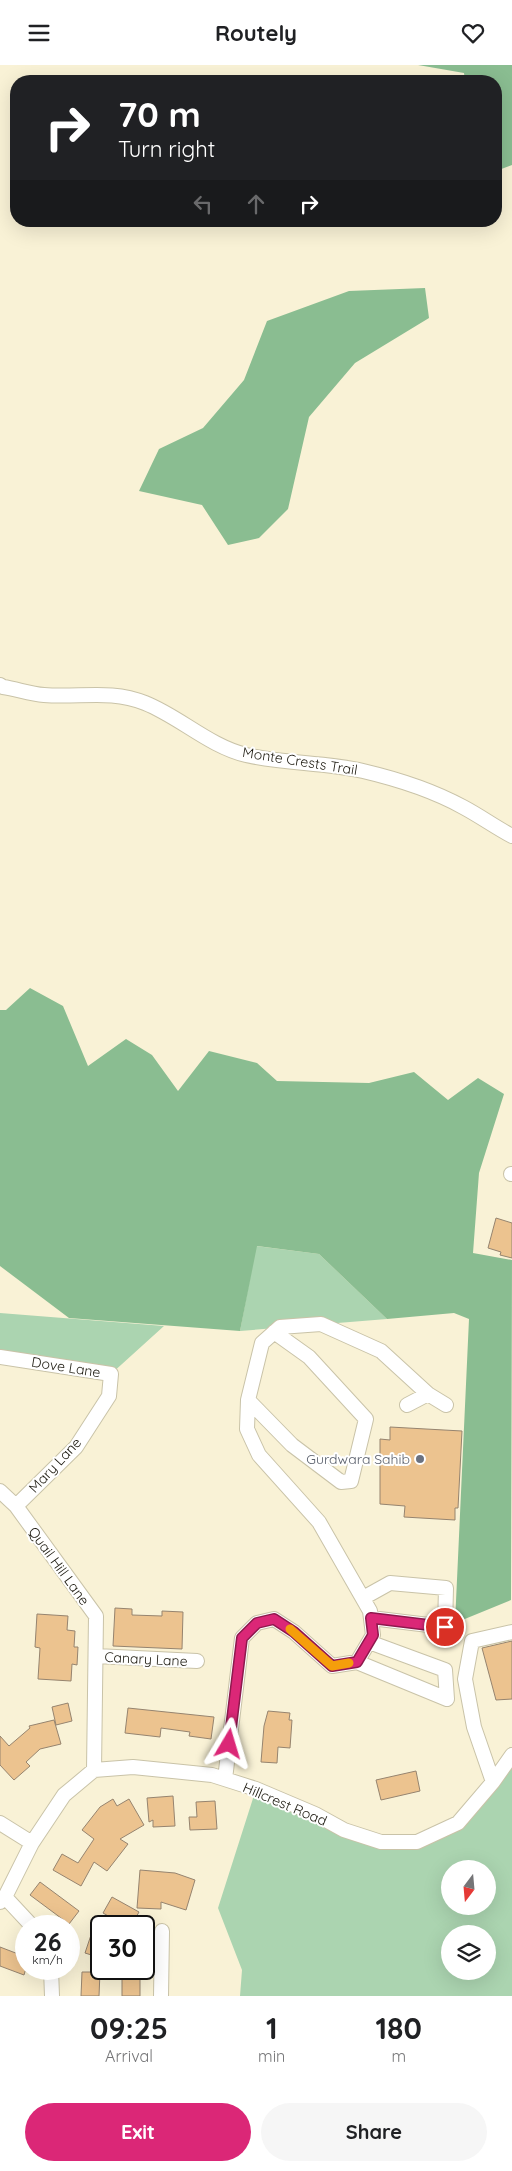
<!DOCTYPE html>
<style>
body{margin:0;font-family:Quicksand,sans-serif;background:#f6f6f6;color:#202124;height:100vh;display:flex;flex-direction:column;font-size:19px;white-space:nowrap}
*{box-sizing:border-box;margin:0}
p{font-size:16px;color:#757577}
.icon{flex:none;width:28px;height:28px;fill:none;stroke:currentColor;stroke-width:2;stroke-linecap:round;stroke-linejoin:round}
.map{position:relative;height:1931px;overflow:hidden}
.details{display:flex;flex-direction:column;background:#fff;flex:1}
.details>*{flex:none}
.guide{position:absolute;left:10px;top:10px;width:492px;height:152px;border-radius:20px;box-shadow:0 5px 20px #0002;background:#202124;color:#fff;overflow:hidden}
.needle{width:32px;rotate:196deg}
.buttons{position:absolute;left:441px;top:1795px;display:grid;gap:10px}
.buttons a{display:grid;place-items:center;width:55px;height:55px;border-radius:50%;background:#fff;box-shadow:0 5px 20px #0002;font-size:25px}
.speed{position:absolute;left:15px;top:1850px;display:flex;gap:10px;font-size:25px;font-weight:700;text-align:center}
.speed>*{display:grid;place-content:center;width:65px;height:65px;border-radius:50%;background:#fff;box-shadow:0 5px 20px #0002;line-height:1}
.speed small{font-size:12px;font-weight:400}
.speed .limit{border:2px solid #111;border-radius:8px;background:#fff;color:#111}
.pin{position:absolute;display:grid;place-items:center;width:42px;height:42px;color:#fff;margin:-21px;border:2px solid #fff;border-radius:50%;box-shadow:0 1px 5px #0007}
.me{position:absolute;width:55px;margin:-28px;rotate:7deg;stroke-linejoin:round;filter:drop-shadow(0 0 4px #0008)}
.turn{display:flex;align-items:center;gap:18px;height:105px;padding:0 25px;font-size:22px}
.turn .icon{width:65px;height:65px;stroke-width:2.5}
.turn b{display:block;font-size:35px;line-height:42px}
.lanes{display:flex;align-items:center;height:48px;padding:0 25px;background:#0003;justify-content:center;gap:25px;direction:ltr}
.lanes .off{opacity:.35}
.eta{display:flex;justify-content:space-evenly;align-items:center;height:85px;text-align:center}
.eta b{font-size:30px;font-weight:700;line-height:35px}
.cta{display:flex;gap:10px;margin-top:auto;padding:10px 25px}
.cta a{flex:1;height:58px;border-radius:30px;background:#db2777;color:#fff;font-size:20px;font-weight:700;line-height:58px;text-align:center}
.cta a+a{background:#f6f6f6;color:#202124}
header{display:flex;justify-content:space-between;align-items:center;height:65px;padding:0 25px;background:#fff;font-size:22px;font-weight:700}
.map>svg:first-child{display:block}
.green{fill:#abd4b0;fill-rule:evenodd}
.forest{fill:#8abd91}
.building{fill:#ecc38f;stroke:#96846f}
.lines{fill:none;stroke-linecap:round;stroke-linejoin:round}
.minor-casing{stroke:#c9c3a8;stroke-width:16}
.minor{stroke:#fff;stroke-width:14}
.route-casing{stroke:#8e194d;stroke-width:12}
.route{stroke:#db2777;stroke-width:9}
.slow{stroke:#f59e0b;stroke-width:9}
.worship-dot{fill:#6b7280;stroke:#fff;stroke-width:2}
.labels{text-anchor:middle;stroke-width:4;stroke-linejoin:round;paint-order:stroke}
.street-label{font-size:14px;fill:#1c190f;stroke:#fff}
.worship-label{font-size:14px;fill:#5b616d;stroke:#fff;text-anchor:end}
</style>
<header><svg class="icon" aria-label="menu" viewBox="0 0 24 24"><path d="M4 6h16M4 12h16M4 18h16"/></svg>Routely<svg class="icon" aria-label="heart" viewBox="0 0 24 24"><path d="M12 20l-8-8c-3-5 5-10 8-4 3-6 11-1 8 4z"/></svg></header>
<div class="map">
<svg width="512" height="1931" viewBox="0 0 512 1931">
<rect width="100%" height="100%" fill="#f9f2d6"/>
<path class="green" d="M256,1181L319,1189L387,1254L240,1266Z
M0,1248L164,1261L111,1309L0,1292Z
M512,1690V1931H240L242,1905L218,1843L256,1724L344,1765L417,1777L458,1758ZM450,1804H488V1841H450ZM450,1869H488V1906H450Z"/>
<path class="forest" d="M418,0H512V100L496,106V16H465L464,8Z
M425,223L429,253L355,298L309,352L288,444L259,473L228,480L202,440L139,426L159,384L203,363L244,315L267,256L349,226Z
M30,923L63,941L88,1001L126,974L152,990L178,1026L209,986L257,998L277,1016L369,1018L414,1007L448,1035L478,1013L504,1029L479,1108L473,1188L512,1195L511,1535L455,1558L469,1254L454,1248L387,1254L319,1189L257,1181L240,1266L69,1253L0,1201V945H6Z"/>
<path class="building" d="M496,1153L512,1158V1193L500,1190L501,1187L488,1183Z
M390,1362L462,1366L458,1443H455V1455L404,1452L405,1441L380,1439V1374L390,1375Z
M115,1543L132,1544V1550L162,1551V1546L183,1547L182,1584L113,1581Z
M37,1549L68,1551L67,1565L75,1566L74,1582H78L77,1600L72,1599L71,1616L38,1614L40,1583L35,1582Z
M512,1576V1634L496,1635L482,1583Z
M68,1638L72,1656L56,1660L52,1642Z
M128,1643L214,1652L211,1674L189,1671L190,1667L161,1663L160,1672L125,1668Z
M268,1646L290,1648L289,1655H292L290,1683L278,1682L277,1698L261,1697L264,1661Z
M54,1655L61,1679L40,1684L26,1697L30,1701L14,1715L0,1700V1671L9,1681L30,1663L29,1661Z
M416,1706L420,1726L381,1735L376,1715Z
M173,1731L175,1761L153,1762V1755L149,1757L147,1733Z
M113,1734L117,1741L129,1734L144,1760L120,1774L128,1779L107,1806L94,1797L81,1821L53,1805L62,1789L78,1798L94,1774L82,1765L100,1742Z
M215,1736L217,1764L190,1765L189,1752H197L196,1737Z
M140,1805L175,1808L195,1815L186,1845L161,1837V1844L137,1843Z
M40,1817L79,1846L69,1859L30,1830Z
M112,1832L139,1847L131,1861H126L103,1848Z
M91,1870L101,1874V1893L85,1888Z
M0,1882L26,1892V1903L24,1910L0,1901Z
M82,1907H100L99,1931H81Z
M122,1913H140V1931H122Z"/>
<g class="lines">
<g class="minor-casing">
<path id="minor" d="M0,620L3,622C17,624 30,629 44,630C79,633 111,624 145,638C180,652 209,681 246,690C285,699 324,697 363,706C397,714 432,725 463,742C480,751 495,762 512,771
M511,1109H512
M0,1292L111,1309L109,1331L76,1382L16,1441
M428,1329L446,1340
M248,1335L292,1380L341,1417L351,1416L366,1354L309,1292L274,1267
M0,1426L16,1441L96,1551L94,1705
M363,1533L390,1518L446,1523L445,1562L371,1553
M96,1591L197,1596
M357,1597L447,1634L445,1605L369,1577
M225,1714L242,1573L257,1558L274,1554L294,1567L332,1601L357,1597L373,1570L370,1546L319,1457L259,1390L247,1364L248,1335L262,1278L280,1262L321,1259L381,1286L428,1329L407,1340
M493,1717L474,1662L465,1614L472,1576L512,1567
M0,1758L32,1778
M5,1832L32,1861
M0,1837L5,1832L32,1778L64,1730L94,1705L133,1702L212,1710L256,1724L315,1749L344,1765L381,1777H417L458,1758L493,1717L512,1690
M51,1904L52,1931
M161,1931L162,1866"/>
</g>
<use href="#minor" class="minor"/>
</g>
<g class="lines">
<g class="route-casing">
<path id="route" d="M229,1679L242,1573L257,1558L274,1554L294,1567L332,1601L357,1597L373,1570L371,1553L445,1562"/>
</g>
<use href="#route" class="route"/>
<path class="slow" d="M290,1564L332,1601L349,1598"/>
</g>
<circle class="worship-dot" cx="420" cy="1394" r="5"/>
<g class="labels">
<g class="street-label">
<text transform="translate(300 696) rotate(9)" y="5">Monte Crests Trail</text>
<text transform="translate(66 1302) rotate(9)" y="5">Dove Lane</text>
<text transform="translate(55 1400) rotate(-47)" y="5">Mary Lane</text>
<text transform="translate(59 1501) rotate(54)" y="5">Quail Hill Lane</text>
<text transform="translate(146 1594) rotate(3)" y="5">Canary Lane</text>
<text transform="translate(285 1739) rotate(23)" y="5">Hillcrest Road</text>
</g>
<g class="worship-label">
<text x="410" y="1399">Gurdwara Sahib</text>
</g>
</g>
</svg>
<div class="buttons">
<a><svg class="needle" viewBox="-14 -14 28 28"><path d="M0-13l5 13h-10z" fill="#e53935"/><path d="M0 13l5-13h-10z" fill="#757577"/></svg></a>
<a><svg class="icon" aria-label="layers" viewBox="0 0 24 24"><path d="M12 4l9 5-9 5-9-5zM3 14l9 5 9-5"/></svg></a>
</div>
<div class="speed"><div>26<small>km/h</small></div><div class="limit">30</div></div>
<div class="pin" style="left:445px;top:1562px;background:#d93025"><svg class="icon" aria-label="arrive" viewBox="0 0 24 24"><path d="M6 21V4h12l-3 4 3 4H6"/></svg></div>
<svg class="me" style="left:229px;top:1679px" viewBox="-20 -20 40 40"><path d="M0-17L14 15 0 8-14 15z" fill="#db2777" stroke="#fff" stroke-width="4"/></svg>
<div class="guide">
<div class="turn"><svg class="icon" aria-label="right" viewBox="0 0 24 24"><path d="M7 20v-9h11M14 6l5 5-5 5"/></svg><div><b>70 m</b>Turn right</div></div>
<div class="lanes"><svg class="icon off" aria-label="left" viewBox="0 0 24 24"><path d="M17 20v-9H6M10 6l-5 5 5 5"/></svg><svg class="icon off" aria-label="ahead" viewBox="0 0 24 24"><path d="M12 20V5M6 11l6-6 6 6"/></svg><svg class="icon" aria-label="right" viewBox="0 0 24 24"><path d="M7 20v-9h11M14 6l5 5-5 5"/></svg></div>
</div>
</div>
<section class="details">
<div class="eta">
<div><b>09:25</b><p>Arrival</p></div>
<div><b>1</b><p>min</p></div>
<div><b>180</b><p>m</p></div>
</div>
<div class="cta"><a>Exit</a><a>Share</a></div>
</section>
